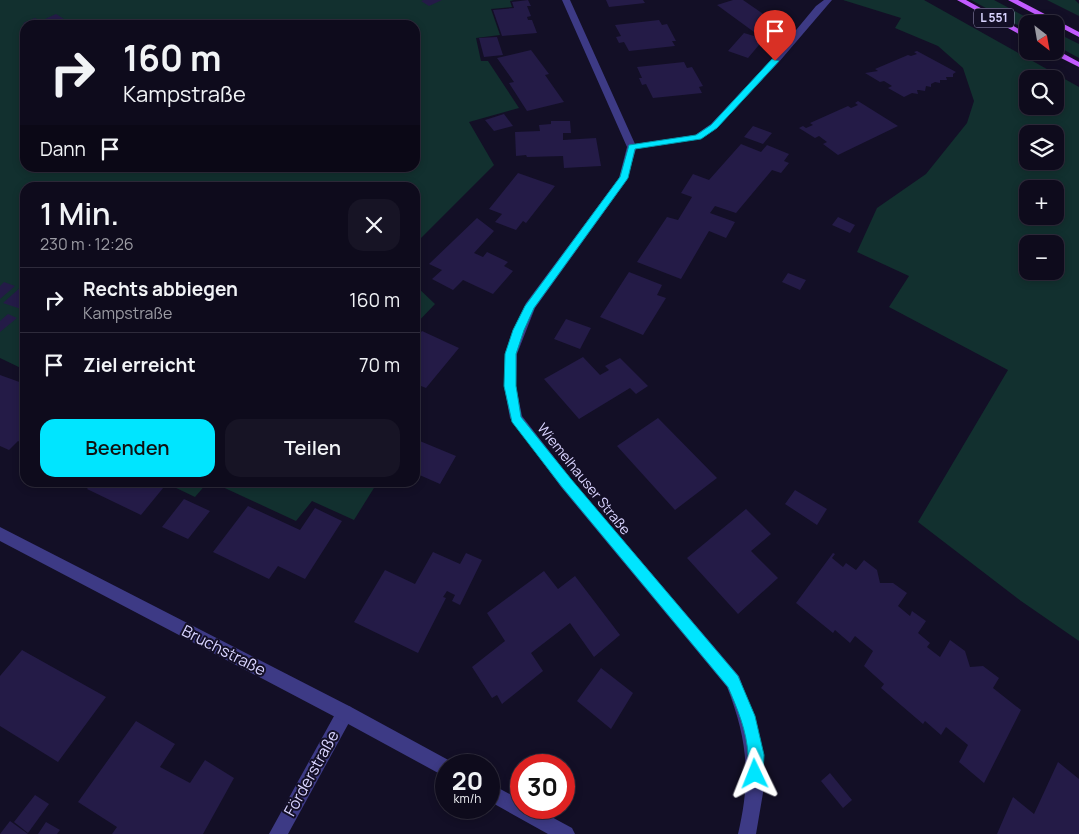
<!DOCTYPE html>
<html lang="de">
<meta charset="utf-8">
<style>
body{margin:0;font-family:Manrope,sans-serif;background:#171425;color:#f1f3f6;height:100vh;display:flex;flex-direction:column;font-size:19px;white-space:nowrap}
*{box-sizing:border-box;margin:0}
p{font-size:16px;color:#9b9ba3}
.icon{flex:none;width:28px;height:28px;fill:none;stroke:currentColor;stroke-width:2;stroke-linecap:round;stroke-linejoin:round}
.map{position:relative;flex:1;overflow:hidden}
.panel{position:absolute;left:20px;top:182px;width:400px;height:305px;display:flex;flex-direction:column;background:#0e0b1c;border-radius:15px;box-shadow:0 2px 8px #0003,0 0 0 1px #2e2b3b}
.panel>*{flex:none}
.top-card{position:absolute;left:20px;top:20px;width:400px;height:152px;border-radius:15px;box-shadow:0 2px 8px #0003,0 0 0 1px #2e2b3b;background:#0e0b1c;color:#f1f3f6;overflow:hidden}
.needle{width:32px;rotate:149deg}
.fabs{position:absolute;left:1019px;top:15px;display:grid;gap:10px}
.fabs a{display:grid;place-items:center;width:45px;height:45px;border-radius:10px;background:#0e0b1c;box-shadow:0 2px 8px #0003,0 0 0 1px #2e2b3b;font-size:25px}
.speed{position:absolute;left:435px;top:754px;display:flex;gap:10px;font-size:25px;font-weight:700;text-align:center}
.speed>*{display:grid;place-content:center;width:65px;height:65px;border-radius:50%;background:#0e0b1c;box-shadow:0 2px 8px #0003,0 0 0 1px #2e2b3b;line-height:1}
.speed small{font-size:12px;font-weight:400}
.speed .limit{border:8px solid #d22;background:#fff;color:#111}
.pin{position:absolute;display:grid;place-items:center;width:42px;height:42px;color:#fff;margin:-51px -21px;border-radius:50% 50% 50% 0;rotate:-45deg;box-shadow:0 0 5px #0007}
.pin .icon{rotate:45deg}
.me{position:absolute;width:55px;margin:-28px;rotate:358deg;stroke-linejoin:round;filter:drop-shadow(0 0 4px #0008)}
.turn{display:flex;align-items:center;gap:18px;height:105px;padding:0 20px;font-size:22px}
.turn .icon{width:65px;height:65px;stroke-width:2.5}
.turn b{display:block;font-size:35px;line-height:42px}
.then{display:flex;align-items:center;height:48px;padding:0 20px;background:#0003;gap:10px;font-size:19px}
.round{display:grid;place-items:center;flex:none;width:52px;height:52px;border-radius:15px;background:#171425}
.overview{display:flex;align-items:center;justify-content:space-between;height:85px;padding:0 20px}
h1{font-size:30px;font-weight:600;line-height:38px}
.button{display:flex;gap:10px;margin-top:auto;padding:10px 20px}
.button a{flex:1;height:58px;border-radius:15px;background:#00e5ff;color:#111;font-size:20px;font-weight:600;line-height:58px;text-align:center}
.button a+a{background:#171425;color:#f1f3f6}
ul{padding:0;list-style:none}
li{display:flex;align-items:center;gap:15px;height:65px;padding:0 20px;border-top:1px solid #2e2b3b}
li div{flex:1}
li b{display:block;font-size:19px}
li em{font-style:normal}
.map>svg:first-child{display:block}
.green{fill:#12302f;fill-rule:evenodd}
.building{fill:#241b47}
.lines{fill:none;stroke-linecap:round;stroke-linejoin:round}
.minor{fill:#3d3a85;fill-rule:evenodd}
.tertiary{fill:#3d3a85;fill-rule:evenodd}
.primary{fill:#c25bff;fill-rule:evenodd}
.route{fill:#00e5ff;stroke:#0095a6}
.labels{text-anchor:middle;stroke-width:4;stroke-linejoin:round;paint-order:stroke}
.shield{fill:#130f26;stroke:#9e99be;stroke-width:1}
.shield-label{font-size:12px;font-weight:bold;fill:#d9d4ff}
.street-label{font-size:14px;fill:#d9d4ff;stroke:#130f26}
.near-street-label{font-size:16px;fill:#d9d4ff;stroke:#130f26}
</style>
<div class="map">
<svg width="1079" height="834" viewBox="0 0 1079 834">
<rect width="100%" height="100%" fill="#130f26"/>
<path class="green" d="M0,0H514L510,1L512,7L491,9L500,35L476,38L481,61H488L519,108L469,122L494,165L415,244V188H25V370L0,358ZM25,25H415V168H25Z
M843,0H924L1079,87V641L1021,601L918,522L1008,370L889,307L909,276L857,252L877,208L926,174L967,123L974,101L963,68L938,46L895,28L901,18ZM1028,79H1055V106H1028ZM1028,134H1055V161H1028ZM1028,189H1055V216H1028ZM1028,244H1055V271H1028Z
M971,0H994L1039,24H1028L1027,30Z
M1047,0H1075L1079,4V16Z
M1055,32L1079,44V58L1055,45Z
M415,285L435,304L415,325Z
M172,483V482L207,483L195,497L170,485Z
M214,483H377L354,520L312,501L296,521Z"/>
<path class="building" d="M424,0H442L429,6L421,1Z
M528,0L531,6H527L531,16L527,17L528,20H532L537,33L502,36L493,10L514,8L512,2Z
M606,0H643L645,3L609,7Z
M733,0H743L778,24L754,32L717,5Z
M56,14L64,19L53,24L45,19Z
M35,18L43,22L37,25H27L23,23Z
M659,20L662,25L667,24L676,41H672L675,46L629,51L624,42L619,43L616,37L621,36L615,25Z
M744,33L764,39L748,58L728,51Z
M497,37L503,55L484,57L479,38Z
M531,50L549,74L545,75L564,102L527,111L509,83L514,82L497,58Z
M917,51L956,72L953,74V77H946L947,80H940V83L935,82L931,84V87L926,86L925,91L919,90H917L918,94L912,93L904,97L888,88L892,86L884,81L880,82L865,73L878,71L875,69L908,55L911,56L917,54L914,52Z
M684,62L687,68L692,67L703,86L699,87L702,93L653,98L646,84L642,85L639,78H642L637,67Z
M858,101L898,126L838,155L823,144L827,142L819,136L815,138L799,128L803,126L806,128L813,125L810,123L848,106L851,108L858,105L855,103Z
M504,114L513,126L494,131L485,120Z
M551,121H570L571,133H563V140L596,138L601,166L564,168L563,156L527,157L526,155L516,156L515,132L540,131L539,125L551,124Z
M753,126L772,133L763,144L744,137Z
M741,144L761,152L767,145L789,154L784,161L789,163L781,173L772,170L736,213L715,206L710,213L735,222L726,238L709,231L681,279L637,262L667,217L678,220L692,197L681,193L693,174L709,180Z
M518,173L555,186L526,223L523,221L516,230L495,222L502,214L489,209Z
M838,217L855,225L850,233L832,225Z
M477,218L494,231L474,253L483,257L487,252L508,262L504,266L513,271L493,294L463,280L453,290L432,279L442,270L429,264Z
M629,272L662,285L657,295L666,298L643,335L600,317Z
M788,273L806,280L800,290L782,282Z
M4,282L15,286L0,299V286Z
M22,286L25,287V306L21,309L3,303Z
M8,314L17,318L0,332V321Z
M566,319L591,328L580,349L554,339Z
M422,331L459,348L426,388L416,384L415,385V339Z
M583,357L600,375L609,370L605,366L620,358L648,386L636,394L630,388L579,419L544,379Z
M0,375L25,384V445L18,441L9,450L0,446Z
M658,418L717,478L675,510L617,446Z
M415,439L456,456L440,484L415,473Z
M93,482H168L141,515L87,489Z
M795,490L827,509L817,525L785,504Z
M184,499L210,511L188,539L162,527Z
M248,506L300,530L315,508L342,521L305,579L278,566L269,579L213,552Z
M746,509L771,534L751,551L778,578L738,614L687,558Z
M433,552L460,564L466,553L482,560L460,605L452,601L455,595L447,591L443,597L446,598L418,653L354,622L385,570L415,584Z
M833,553L835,554L832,558L843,567L846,563L856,570L864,560L877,570L880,583H893L907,593L898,606L910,616L912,611L926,621L918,633L930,643L927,647L940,657L950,640L965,651L970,667L983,666L999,678L993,688L1021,710L984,783L959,762L968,745L946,727L941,735L925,721L923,724L881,688L884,684L864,666L873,651L855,636L850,643L835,630L833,633L796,603Z
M544,571L558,589L575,576L620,635L594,657L570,623L531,653L543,671L502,704L497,695L492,698L472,667L505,641L487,613Z
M22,650L106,697L58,762L0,726V676Z
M601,668L633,693L611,729L577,701Z
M136,721L175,744L160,767L190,783L205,760L234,778L203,834H112L117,827L78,802Z
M1058,762L1079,779V834H997L1013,797L1034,814Z
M830,773L852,800L843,808L821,781Z
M35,795L49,804L28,833L14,822Z
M10,821L28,834H0Z
M46,822L60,830L57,834H38Z"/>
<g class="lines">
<path class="minor" d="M562,0H570L635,144L695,135L711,124L772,59L816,6L824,0H832L778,63L717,128L701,139L636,149L627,180L535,308L517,354L516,386L522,416L571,479L739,676L755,721L763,756V793L756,834H738C751,779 748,740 727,687L561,487L510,418L504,386L505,354L513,330L526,303L619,178L627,147Z
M345,705L351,707L353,713L351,719L288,834H269L339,707Z"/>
<path class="tertiary" d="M0,527L351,707L452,762L453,765H446V776L440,774L339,719L0,541Z
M489,783L521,800V808H535L572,828L575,834H548L489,801Z"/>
<path class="primary" d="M957,0H966L1028,34V39Z
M1008,0H1018L1079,32V37Z
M1055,49L1079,62V67L1051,53L1050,51H1055Z"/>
</g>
<path class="route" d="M772,59L779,61L717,128L701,139L635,149L628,178L534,308L524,330L516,354V386L521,417L571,479L738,676L755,716L764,755L763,774L761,779L755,781L750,779C747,771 749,764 748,755C747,731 737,708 728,687L562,487L512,422L504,386L505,354L513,330L525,306L620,177L629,145L696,135L711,125Z"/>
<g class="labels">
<rect class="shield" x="974" y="8.5" width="40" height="19" rx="4"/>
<g class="shield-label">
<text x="994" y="22">L 551</text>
</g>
<g class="street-label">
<text transform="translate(584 479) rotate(51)" y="5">Wiemelhauser Straße</text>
</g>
<g class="near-street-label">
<text transform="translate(224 650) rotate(27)" y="6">Bruchstraße</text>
<text transform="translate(311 773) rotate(-61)" y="6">Förderstraße</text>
</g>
</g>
</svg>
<div class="fabs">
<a><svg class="needle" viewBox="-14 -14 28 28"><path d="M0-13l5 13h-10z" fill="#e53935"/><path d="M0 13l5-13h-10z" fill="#9b9ba3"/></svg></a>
<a><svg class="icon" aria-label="search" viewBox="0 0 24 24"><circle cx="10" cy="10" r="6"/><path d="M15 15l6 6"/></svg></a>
<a><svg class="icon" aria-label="layers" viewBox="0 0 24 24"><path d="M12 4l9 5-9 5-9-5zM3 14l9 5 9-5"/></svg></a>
<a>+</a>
<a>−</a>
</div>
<div class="speed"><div>20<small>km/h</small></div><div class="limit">30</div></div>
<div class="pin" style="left:775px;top:61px;background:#d93025"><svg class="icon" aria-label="arrive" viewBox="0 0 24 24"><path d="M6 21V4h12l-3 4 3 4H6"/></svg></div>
<svg class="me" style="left:755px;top:774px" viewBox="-20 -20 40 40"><path d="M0-17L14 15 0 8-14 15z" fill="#00e5ff" stroke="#fff" stroke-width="4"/></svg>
<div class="top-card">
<div class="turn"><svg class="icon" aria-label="right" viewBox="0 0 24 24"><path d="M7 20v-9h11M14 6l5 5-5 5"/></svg><div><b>160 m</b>Kampstraße</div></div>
<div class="then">Dann<svg class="icon" aria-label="arrive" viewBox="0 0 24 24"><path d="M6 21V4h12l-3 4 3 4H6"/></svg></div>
</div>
<section class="panel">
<div class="overview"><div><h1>1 Min.</h1><p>230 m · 12:26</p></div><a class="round"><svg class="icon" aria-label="close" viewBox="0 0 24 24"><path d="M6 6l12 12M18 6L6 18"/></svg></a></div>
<ul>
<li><svg class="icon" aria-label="right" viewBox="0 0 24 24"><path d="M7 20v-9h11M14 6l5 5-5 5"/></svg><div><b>Rechts abbiegen</b><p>Kampstraße</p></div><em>160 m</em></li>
<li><svg class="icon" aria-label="arrive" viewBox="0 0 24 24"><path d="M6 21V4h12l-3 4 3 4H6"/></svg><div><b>Ziel erreicht</b></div><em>70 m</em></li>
</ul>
<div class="button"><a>Beenden</a><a>Teilen</a></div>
</section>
</div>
